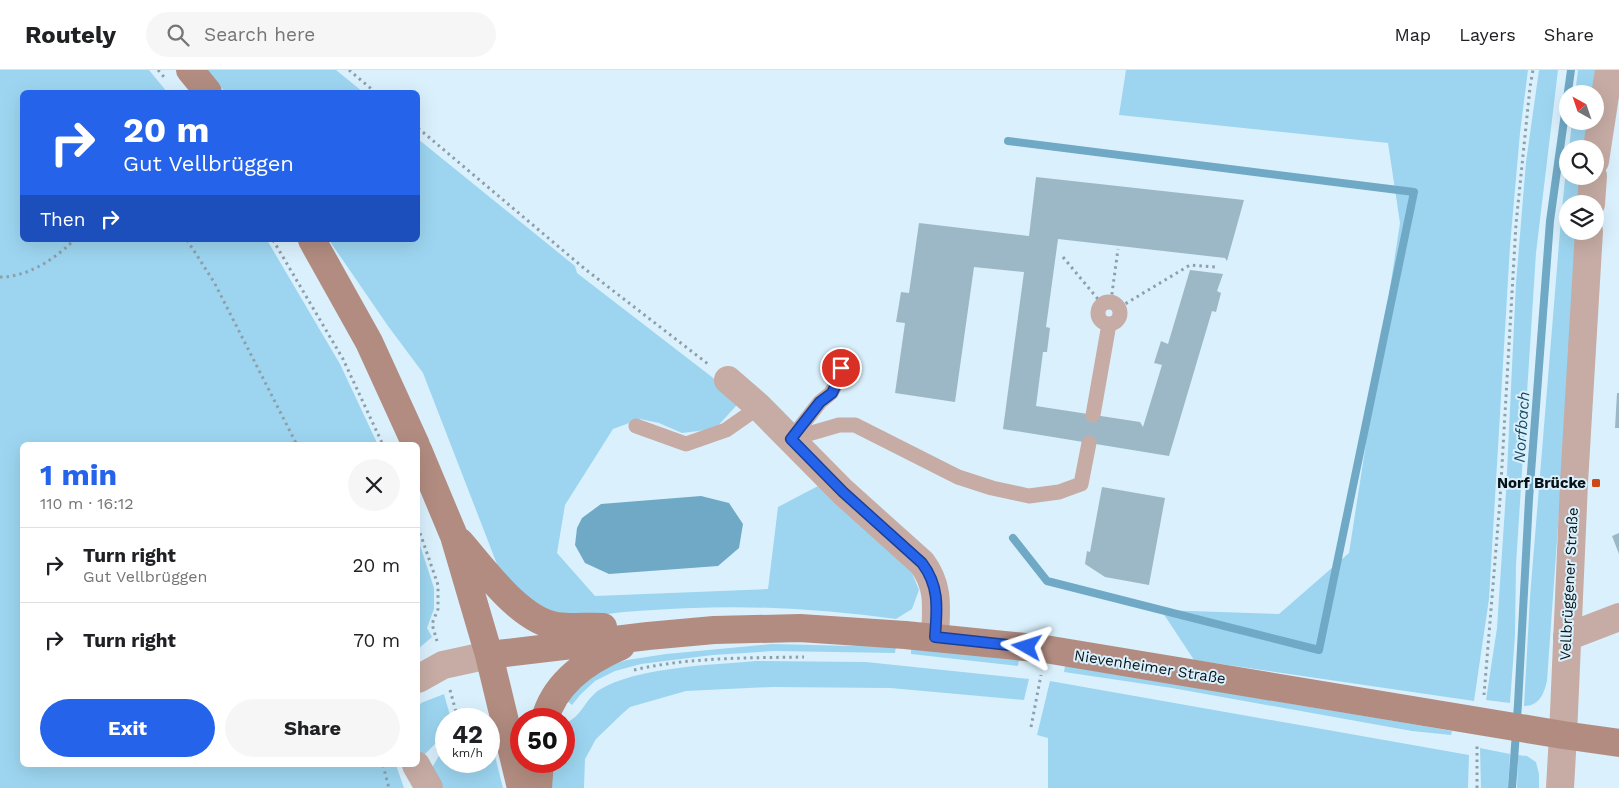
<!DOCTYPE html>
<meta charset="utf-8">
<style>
body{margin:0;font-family:"Work Sans",sans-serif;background:#f6f6f6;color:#202124;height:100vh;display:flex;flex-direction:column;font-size:19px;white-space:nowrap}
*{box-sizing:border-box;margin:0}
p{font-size:16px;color:#757577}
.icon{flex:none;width:28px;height:28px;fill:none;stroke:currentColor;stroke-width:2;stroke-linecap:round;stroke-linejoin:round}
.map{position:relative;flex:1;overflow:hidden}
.sheet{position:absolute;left:20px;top:372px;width:400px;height:325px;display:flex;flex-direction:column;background:#fff;border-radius:8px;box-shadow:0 5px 20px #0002}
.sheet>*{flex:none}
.top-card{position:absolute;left:20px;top:20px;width:400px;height:152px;border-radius:8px;box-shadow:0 5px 20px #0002;background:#2563eb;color:#fff;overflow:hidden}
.needle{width:32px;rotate:320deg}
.buttons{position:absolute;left:1559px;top:15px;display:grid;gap:10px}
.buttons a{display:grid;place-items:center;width:45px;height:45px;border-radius:50%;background:#fff;box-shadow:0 5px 20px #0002;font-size:25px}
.speed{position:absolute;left:435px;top:638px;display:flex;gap:10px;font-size:25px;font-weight:700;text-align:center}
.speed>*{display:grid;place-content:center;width:65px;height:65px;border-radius:50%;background:#fff;box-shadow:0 5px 20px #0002;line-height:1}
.speed small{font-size:12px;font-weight:400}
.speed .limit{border:8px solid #d22;background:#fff;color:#111}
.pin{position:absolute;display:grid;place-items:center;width:42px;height:42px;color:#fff;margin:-21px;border:2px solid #fff;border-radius:50%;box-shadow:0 1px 5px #0007}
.me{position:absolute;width:55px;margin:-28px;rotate:276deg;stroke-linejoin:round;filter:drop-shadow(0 0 4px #0008)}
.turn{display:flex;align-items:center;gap:18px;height:105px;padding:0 20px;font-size:22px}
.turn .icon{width:65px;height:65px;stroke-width:2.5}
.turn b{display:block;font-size:35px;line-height:42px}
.then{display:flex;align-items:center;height:48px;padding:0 20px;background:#0003;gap:10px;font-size:19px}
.round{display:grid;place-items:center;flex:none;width:52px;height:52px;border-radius:26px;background:#f6f6f6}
.head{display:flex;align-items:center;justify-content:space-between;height:85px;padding:0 20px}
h1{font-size:30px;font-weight:700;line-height:38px;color:#2563eb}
.cta{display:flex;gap:10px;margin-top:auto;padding:10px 20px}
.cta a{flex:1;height:58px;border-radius:30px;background:#2563eb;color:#fff;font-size:20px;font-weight:700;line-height:58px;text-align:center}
.cta a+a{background:#f6f6f6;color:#202124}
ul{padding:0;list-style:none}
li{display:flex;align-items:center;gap:15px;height:75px;padding:0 20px;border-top:1px solid #e0e0e0}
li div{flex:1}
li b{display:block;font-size:19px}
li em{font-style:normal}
header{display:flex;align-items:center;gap:30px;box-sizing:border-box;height:70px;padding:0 25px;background:#fff;border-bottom:1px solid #e0e0e0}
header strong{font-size:24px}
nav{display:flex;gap:28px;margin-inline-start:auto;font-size:18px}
.search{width:350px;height:45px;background:#f6f6f6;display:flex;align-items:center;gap:12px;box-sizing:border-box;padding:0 18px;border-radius:28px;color:#757577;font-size:19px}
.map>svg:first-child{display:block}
.green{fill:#9dd5f0}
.water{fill:#70a9c5}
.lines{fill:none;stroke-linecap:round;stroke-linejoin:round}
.stream{stroke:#70a9c5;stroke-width:8}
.building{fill:#9cb8c6}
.path{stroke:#8d9fa9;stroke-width:3;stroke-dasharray:2.5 4;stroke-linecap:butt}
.service{stroke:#c6aca4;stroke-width:15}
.minor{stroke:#c6aca4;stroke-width:28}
.tertiary{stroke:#c6aca4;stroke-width:28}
.secondary{stroke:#b28c80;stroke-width:28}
.route-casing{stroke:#184099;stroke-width:12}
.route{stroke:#2563eb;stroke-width:9}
.poi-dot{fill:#ce4715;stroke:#daf1fd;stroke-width:2}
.labels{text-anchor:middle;stroke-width:4;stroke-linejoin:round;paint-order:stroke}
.poi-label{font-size:15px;font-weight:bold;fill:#081217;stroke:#daf1fd;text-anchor:end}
.street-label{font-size:15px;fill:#081217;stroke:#daf1fd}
.water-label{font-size:16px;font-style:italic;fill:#19495e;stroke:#daf1fd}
</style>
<header>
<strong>Routely</strong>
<div class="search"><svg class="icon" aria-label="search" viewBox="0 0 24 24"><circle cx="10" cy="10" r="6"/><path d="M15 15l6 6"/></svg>Search here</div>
<nav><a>Map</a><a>Layers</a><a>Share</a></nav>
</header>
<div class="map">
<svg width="1619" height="718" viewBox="0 0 1619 718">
<rect width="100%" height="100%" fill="#daf1fd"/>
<path class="green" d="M0,0H149L167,22H22V170H267L340,294L378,375H22V695H396L404,718H0Z
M207,0H336L363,22H225Z
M1126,0H1528L1520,63L1510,176L1489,529L1474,631L1194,590L1161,540L1279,544L1349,483L1400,153L1388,73L1119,45Z
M1539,0H1558L1536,183L1516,495L1515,565L1510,633L1486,630L1497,558L1506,422L1516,213L1526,92Z
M1578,0H1599L1595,24H1575Z
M1572,51H1593L1589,79H1569Z
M418,69L575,196L577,203L734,324L736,336L715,359L682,363L659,353L640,349L613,359L565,435L557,483L595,526L768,519L778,437L818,416L910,498L919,520L912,539L896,549C828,540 760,535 692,538C669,539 646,540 624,542C610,543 579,550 567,547C536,539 520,525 500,502L423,303L388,256L329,170H418Z
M1567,89L1568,106H1586L1583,134H1568V161H1579L1547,611C1544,623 1540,636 1524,636L1530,527L1561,149Z
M418,469L434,518V539L427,558L432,567L418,579Z
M772,574L896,577L895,583L774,581L713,585L641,594L615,601L595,611L580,625L572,635L566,630L575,620L608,596L627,590L666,584Z
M911,578L1019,588L1018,596L911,584Z
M756,591L866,592L1029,609L1024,630L890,618L772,617L686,621L630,637L622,644L596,669L585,689L584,718H549L550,691H564V653C580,650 585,629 599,620C636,597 712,595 756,591Z
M1065,596L1424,656L1452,661L1451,665L1412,661L1172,618L1064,602Z
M1050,611L1469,685L1468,718H1048V668L1037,665Z
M444,624L451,649H446V663L422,687L418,681V639L421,633Z
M489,662L503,718H441L430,701L443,679L446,676V691H489Z
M1480,678L1510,684L1508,718H1481Z
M1518,685L1527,686L1536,692L1539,704V718H1517Z"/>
<path class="water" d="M701,426L729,433L743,454L739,478L718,496L609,504L585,493L575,475L577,458L582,448L601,434Z"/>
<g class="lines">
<path class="stream" d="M1008,71L1414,122L1319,580L1047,511L1013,468
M1512,718L1518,634L1529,429L1550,151L1571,0"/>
</g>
<path class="building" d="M1036,107L1244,130L1227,191L1225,188L1058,169L1046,257L1050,258L1047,282H1043L1036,336L1140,352L1143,357L1162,295L1154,293L1161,271L1168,274L1190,200L1223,204L1217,221L1221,223L1216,242L1212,241L1169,386L1003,359L1024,202L974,197L955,332L895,323L905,253L896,252L901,222L909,223L919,153L1029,166Z
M1617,323H1619V358H1615Z
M1102,417L1165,428L1149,515L1105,507L1085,494L1087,481L1090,482Z
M1619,463V484L1612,466Z"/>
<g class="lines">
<path class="path" d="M158,0L164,7
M349,0L375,22
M418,58L585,199L708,294
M187,170L214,212L297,375
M273,170L343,289L383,375
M1063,187L1102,234
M0,207C28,207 55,189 74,170
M1111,231L1118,179
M1120,237L1190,195L1216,197
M418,457L438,515V539L432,554L437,571
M634,600C690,587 748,588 804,587
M450,620L458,649
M1484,625L1500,430L1516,154L1530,17L1533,0
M1031,657L1041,605
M437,680L446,671
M383,695L389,718
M1477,718V676"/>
<path class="service" d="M1098 243a11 11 0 1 1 22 0a11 11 0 1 1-22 0Z
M1093,345L1109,254
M636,356L686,374L726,360L759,337
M791,369L839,355H855L958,407L992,418L1029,426L1059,422L1081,414L1089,373
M791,369L820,332L831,323L838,310L841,298"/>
<path class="minor" d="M728,310L759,337L843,422L922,493C940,517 936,539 935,567
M1567,567L1619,547
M418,609L443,595L489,585
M416,695L429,718
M1560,718L1563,665"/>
<path class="tertiary" d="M1595,91L1609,0
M1591,134L1593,106
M1563,665L1574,413L1589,161"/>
<path class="secondary" d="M190,0L208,22
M312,170L369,272L416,375
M418,380L454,466L489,585L521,718
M460,472C483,498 520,551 557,556C572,558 588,556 603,557
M489,585L648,566L714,560L800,558L905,565L1045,579L1563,665L1619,673
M545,649C555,612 588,590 621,576
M538,718L540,691"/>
</g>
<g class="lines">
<g class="route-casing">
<path id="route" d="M841,298L838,310L832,323L820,332L791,369L843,422L922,493C940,517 937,539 935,567L1027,577"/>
</g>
<use href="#route" class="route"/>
</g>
<rect class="poi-dot" x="1591" y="408" width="10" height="10" rx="2.5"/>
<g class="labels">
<g class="poi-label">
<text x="1586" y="418">Norf Brücke</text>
</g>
<g class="street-label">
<text transform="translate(1569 514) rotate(-87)" y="5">Vellbrüggener Straße</text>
<text transform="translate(1150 597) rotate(9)" y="5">Nievenheimer Straße</text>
</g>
<g class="water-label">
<text transform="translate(1521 357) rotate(-86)" y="6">Norfbach</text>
</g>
</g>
</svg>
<div class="buttons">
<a><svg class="needle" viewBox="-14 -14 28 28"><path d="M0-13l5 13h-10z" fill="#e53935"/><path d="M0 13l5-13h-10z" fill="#757577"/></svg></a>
<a><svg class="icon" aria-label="search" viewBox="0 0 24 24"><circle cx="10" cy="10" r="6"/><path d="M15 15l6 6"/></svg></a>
<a><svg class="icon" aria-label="layers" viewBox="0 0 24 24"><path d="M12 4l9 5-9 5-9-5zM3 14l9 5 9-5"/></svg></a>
</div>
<div class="speed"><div>42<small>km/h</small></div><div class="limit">50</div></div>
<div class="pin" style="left:841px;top:298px;background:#d93025"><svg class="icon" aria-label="arrive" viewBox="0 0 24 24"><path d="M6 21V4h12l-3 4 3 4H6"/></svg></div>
<svg class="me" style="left:1027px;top:577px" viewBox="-20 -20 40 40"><path d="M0-17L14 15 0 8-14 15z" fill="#2563eb" stroke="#fff" stroke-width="4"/></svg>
<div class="top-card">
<div class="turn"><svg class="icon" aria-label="right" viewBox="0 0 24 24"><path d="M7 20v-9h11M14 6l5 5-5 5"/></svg><div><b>20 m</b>Gut Vellbrüggen</div></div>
<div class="then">Then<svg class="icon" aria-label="right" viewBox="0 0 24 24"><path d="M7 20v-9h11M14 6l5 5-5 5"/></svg></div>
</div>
<section class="sheet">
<div class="head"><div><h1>1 min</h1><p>110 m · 16:12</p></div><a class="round"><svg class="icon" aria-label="close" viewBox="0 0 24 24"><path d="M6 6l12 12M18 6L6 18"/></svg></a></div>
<ul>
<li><svg class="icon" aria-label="right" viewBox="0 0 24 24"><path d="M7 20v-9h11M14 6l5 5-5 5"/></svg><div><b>Turn right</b><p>Gut Vellbrüggen</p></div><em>20 m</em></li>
<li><svg class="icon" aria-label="right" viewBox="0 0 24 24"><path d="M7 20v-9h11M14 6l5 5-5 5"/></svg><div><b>Turn right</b></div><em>70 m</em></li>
</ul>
<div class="cta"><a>Exit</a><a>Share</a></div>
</section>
</div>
